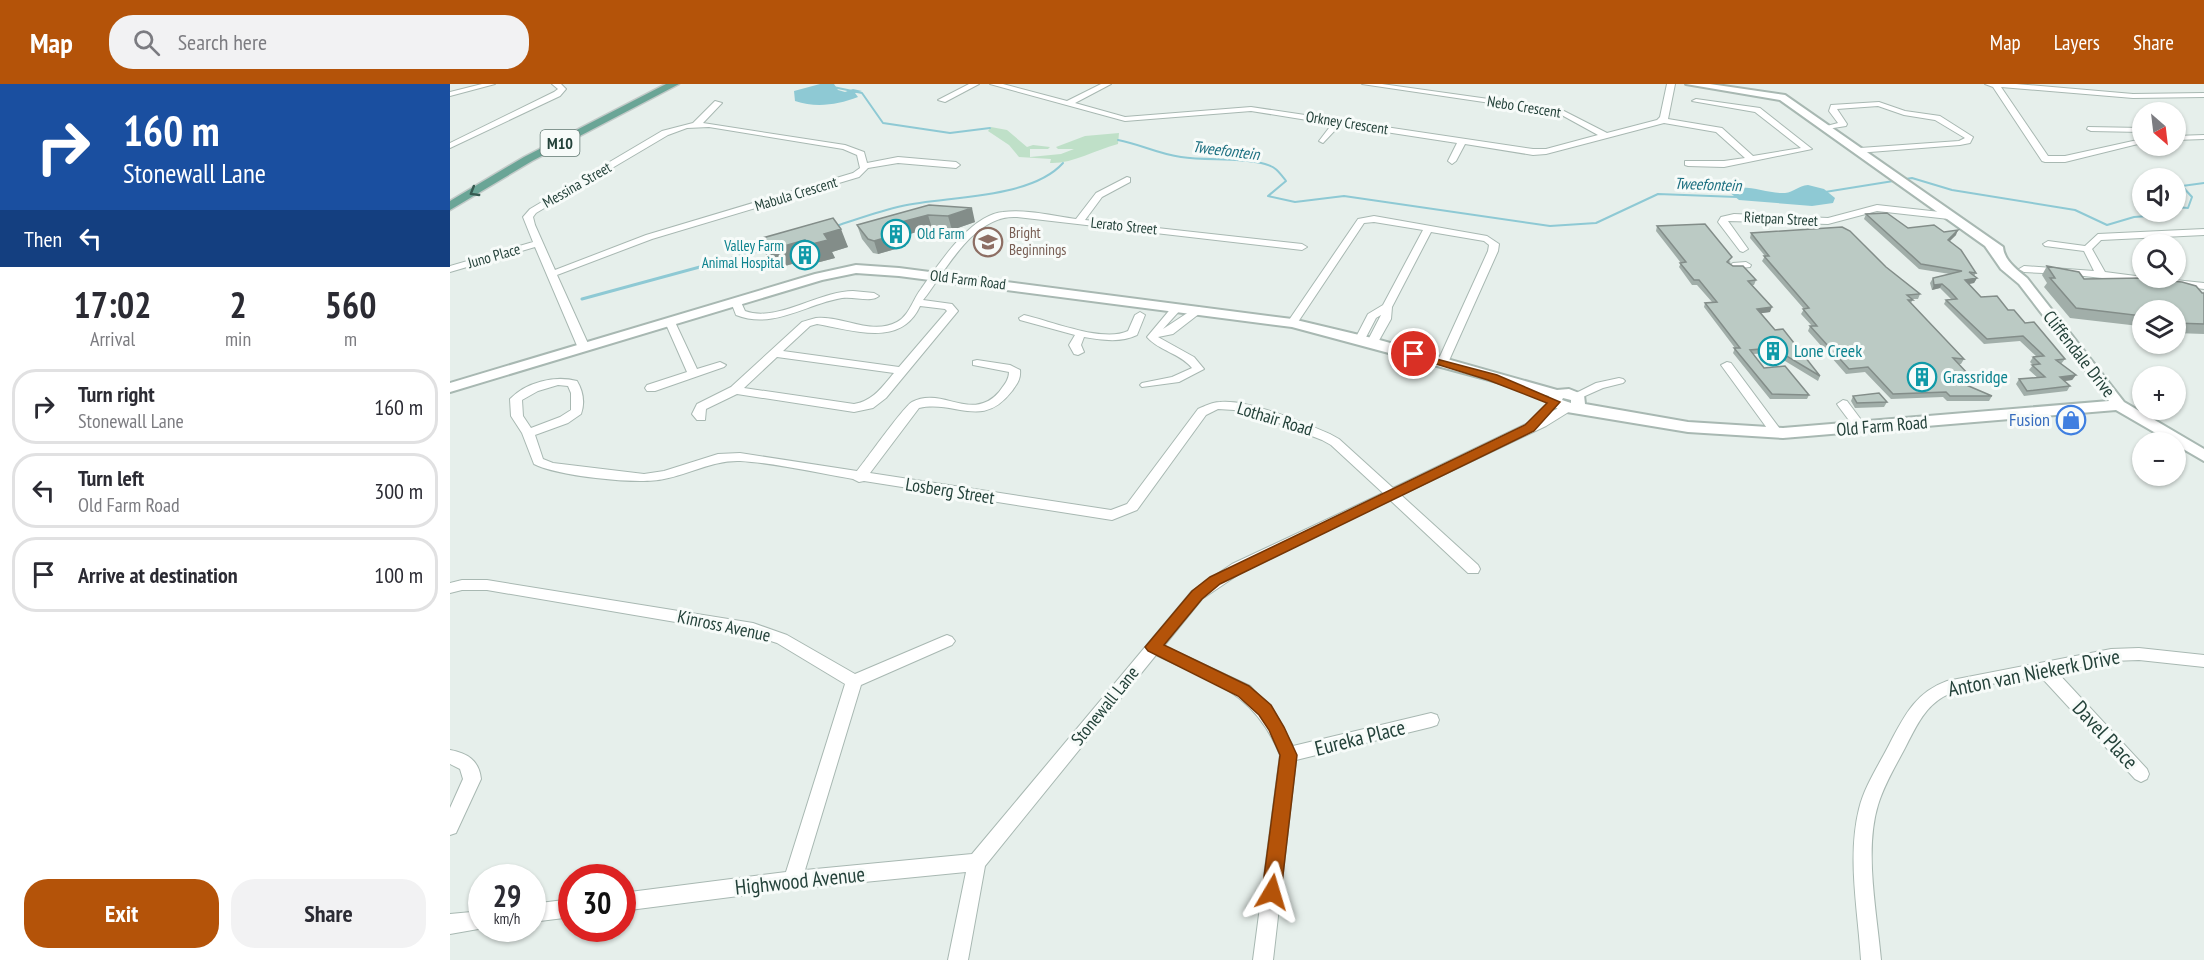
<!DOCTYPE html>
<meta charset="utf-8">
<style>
body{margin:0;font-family:"PT Sans Narrow",sans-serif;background:#f2f2f3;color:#2b2b33;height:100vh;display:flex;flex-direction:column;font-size:22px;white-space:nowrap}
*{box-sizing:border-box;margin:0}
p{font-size:20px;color:#7c7c81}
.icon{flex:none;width:33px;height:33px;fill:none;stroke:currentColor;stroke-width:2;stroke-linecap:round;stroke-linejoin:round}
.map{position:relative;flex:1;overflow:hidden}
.details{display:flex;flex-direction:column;background:#fff;width:450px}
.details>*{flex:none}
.top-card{background:#1a4fa0;color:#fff;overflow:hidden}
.needle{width:39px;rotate:152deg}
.tools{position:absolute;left:1682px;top:18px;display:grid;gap:12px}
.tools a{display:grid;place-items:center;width:54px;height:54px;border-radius:50%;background:#fff;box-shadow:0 2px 4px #0004;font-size:30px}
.speed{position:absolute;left:18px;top:780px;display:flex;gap:12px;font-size:30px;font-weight:700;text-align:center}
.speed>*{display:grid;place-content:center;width:78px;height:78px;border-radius:50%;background:#fff;box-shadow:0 2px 4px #0004;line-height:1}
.speed small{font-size:15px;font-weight:400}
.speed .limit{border:9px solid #d22;background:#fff;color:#111}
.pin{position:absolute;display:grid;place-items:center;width:51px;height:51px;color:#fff;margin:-26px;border:3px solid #fff;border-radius:50%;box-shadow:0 2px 6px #0007}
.me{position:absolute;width:66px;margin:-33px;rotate:7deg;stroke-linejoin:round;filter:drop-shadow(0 0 4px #0008)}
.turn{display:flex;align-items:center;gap:21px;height:126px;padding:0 24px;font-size:27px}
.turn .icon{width:78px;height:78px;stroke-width:2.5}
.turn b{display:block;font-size:42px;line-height:51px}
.then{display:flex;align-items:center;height:57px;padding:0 24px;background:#0003;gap:12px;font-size:22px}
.eta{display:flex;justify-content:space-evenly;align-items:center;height:102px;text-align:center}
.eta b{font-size:36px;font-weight:600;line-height:42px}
.button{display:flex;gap:12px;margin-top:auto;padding:12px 24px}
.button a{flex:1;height:69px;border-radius:24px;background:#b45309;color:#fff;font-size:24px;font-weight:600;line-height:69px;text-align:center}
.button a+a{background:#f2f2f3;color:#2b2b33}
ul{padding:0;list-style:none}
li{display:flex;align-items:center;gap:18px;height:75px;margin:0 12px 9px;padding:0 12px;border:3px solid #e1e1e2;border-radius:24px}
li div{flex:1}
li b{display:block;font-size:22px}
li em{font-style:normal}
header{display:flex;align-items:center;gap:36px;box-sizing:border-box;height:84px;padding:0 30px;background:#b45309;color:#fff}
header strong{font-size:28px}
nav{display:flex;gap:33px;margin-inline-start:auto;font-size:21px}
.search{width:420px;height:54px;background:#f2f2f3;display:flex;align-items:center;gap:15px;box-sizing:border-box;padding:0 21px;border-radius:24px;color:#7c7c81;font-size:22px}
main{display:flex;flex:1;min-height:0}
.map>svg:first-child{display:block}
.green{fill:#bfe0c8}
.water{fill:#8ec9d4}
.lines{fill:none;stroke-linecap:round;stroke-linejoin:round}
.stream-far1{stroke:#8ec9d4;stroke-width:2}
.stream{stroke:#8ec9d4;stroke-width:3}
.minor-casing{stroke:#a8b8b2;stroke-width:2}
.tertiary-casing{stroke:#a8b8b2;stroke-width:4}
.primary-casing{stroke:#c2cac8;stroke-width:3}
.minor{fill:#fff;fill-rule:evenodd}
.tertiary{fill:#fff;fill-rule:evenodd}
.primary{fill:#6aa596;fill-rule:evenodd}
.wall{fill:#a1aea9}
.shaded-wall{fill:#838d89}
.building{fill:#bbcac4;stroke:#838d89;stroke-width:1.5}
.oneway{stroke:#365b51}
.route{fill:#b45309;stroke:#753606;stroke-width:1.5}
.labels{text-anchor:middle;stroke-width:6;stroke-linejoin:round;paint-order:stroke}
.far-street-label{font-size:15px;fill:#24423a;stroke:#f7fbf9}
.far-education-label{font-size:15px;fill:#785e54;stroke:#f7fbf9;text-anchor:start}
.far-culture-label{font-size:15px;fill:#0d838f;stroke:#f7fbf9;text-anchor:start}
.shield{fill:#f7fbf9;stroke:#637a73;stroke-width:1.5}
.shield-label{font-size:16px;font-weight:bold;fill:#24423a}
.far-water-label{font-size:16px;font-style:italic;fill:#1c6f80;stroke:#f7fbf9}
.culture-label{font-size:18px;fill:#0d838f;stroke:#f7fbf9;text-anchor:start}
.street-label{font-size:18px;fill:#24423a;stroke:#f7fbf9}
.shop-label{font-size:18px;fill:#366cbe;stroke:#f7fbf9;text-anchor:end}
.near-street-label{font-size:21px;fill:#24423a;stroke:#f7fbf9}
</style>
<header>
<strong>Map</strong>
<div class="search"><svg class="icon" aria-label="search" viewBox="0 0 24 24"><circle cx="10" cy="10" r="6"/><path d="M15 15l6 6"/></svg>Search here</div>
<nav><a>Map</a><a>Layers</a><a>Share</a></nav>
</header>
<main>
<section class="details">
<div class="top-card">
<div class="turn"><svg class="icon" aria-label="right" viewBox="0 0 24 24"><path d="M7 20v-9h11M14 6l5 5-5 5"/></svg><div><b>160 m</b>Stonewall Lane</div></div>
<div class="then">Then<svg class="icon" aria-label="left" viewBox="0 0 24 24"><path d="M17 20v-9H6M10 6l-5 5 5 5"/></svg></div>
</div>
<div class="eta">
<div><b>17:02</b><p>Arrival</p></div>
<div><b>2</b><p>min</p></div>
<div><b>560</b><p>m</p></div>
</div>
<ul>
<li><svg class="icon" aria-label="right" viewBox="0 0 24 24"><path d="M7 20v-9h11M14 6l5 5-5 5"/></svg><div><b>Turn right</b><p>Stonewall Lane</p></div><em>160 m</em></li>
<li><svg class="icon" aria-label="left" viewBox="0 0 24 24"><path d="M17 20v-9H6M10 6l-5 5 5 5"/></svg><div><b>Turn left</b><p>Old Farm Road</p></div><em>300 m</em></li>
<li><svg class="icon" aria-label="arrive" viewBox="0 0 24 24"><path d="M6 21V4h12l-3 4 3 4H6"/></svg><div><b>Arrive at destination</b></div><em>100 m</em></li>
</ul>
<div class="button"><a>Exit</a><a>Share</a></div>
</section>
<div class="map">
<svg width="1754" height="876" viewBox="0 0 1754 876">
<rect width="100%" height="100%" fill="#e6efeb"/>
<path class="green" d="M541,43L557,46L577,63L583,61L600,63L598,65H580V73L611,70L624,65H608L606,63L635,52L669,49L668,60C645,66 622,80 600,79L601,75L569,73L559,61L538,47Z"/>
<path class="water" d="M370,0H384L388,6L395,8L403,5L412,7L405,9L408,13C387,21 366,24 345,17L344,7Z
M1358,101L1374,105L1385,114L1383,119L1362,122L1289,116L1279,108L1281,105C1299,100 1317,110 1335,109C1344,108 1348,102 1358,101Z"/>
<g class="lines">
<path class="stream-far1" d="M383,3L412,9L433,39L500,49L540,44
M668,56C690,60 708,70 731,73C757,77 791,73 815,80C826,83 829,88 836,97L818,112L845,118L894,112L1100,142L1146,139L1208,110L1287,113
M1375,108L1462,94L1502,106L1625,126L1657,141L1684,133L1713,131L1711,128
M1725,123L1738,124L1742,113L1732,102L1754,99
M386,142C408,135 429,127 452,122C498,112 581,115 613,79"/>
<path class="stream" d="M132,215L316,165"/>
<g class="minor-casing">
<path id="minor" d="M32,0H45L0,12V8Z
M102,0H111L116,5L110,12L0,64V59L104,8L108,5Z
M519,0H529L495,18L488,16Z
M540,0H553L617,17L651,0H661L625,19L675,33L801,23L1083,65H1096L1148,51L1108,29L912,0H932L1110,25L1157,49L1207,36L1210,33L1217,0H1225L1218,35L1272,44L1303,72L1351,64L1305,28L1242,17L1246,15L1310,24L1362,65L1274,83L1238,82L1235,81V77H1274L1295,74L1266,48L1214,39L1096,70L1083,71L1015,60L1006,77L1002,80L998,77L1007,59L890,41L873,59L869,57L882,40L801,27L675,37Z
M1535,0H1566L1683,10L1754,9V13L1683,14L1551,3L1598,72H1615L1692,55V59L1615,78H1595L1592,77L1543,3Z
M265,17L272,19L253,39L395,61L414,68L417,79L448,73L506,78L510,81L506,84L448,79L418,84L409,93L202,155L107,191L140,264L134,267L128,264L85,163L0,188V182L83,158L73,133L80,125L212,47L243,39ZM259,43L393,65L407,71L410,84L403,89L196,151L105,186L85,141L83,133L86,129L218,51L237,44Z
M1429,18L1455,27L1490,32L1523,53L1520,59L1510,61L1407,69V65L1410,64L1509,57L1515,54L1485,36L1454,31L1428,22L1387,25L1397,40L1396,42L1377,45L1373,43L1388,39L1379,27L1381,21Z
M1638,43L1692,44V48L1641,47L1637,45Z
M1754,51V55L1725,56V52Z
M677,93L680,94V98L652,113L635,136L852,160L857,163L852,166L567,133C526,130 498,182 477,211L473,216L502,220L508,227L436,314L423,324L404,328L287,310L256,325L255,336H247L242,330L247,320L281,303L352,238C356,237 361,235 366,234C392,231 421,252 447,238C459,232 463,215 471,205C489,180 520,131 553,128C576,125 603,132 626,135L646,109ZM470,222L495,225L497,227L449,283L333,267L360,242L367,240C403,246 451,264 470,222ZM327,273L444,289C432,303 423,317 404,320L294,304Z
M1427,121L1499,129L1504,132L1499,135L1427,127L1378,140L1278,137L1298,165L1293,168L1290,167L1268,138L1271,133L1284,130L1378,134Z
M924,132L1037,152L1049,160L1048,167L997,281H989L987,279L1038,167L1039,161L1034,157L981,148L942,223L941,235L927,260L923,261L917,258L931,231L926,234L914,257L910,258L905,255L918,230L933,221L973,146L924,138L914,139L846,241H838L837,239L908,135Z
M1754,145V151L1651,156L1642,165L1655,188L1701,194V198L1697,199L1616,190L1574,188L1569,185L1574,182L1644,187L1634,167L1595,162L1593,160L1598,157L1635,162L1648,150Z
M1296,178L1301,181L1300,183L1283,185L1278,182L1283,179Z
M1725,196L1754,199V205L1721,201L1720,199Z
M403,207L424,209L429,212C421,219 404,212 392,214C356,220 323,246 286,231L281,218L286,215L290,216L295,227C327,239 369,207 403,207Z
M727,221L732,224L713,245L745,224L749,223L754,226L723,250L708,253L744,273L754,285L729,298L692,303L690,301L692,299L722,293L742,284C730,269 709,267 697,253L723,222Z
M690,228L695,231L687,251C670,259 653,256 634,253L631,261L634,268L628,271L624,270L619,261L625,251L570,236L569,234L574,231C601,237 653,259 678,247L685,231Z
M220,235L225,238L247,285L270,278L276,281L274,283L205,307H197L195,304L197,301L237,288L215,238Z
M527,276L560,281L570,286C571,295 567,300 562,307C532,346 506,316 469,324L420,389L661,426L677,420L748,325C755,322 762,318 770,318C798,315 854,339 880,350L889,355L943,404L1115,321L1119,320L1125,324L1096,342L951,411L1028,481L1030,485L1028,489H1018L940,416L792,488L752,515L714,562L800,602L826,631L843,662L981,629L987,631L989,636L987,641L981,643L846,676L823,876H803L830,671C804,607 763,599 706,571L535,782L518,876H498L516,788L343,805L172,827V809L336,788L395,600L327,559L302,551L37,506H12L0,509V499L12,496H37L303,539L337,551L405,590L492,553L497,551L502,553L505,557L502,561L411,601L355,786L522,770L742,507L782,480L933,409L881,361L872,356L826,338L784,326L768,325L756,331L687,426L662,436L414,397L409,398L403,395C367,389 325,379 290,377C263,376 240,390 214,395C188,401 107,392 84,380L72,349L61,332L60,315C76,298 105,291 127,297C133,307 135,319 131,330L118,339L85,351L93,375L103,379L194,390L214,387L268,370L290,369L407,387C416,376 454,322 462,318C492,302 522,339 549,308C554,301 559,296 559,288L523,281V277ZM108,301L118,302L121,309V326L110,333L81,344L73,332L72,316L88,307Z
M1277,278L1281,279L1330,345L1332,348L1330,351H1322L1271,281Z
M1169,294L1173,295L1175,297L1173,299L1153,304L1126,316L1120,312L1146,299Z
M1393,316L1397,317L1415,341L1417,344L1415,347H1407L1389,323L1387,320Z
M1689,564L1754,571V583L1689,576L1661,577L1607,588L1697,685L1699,690L1697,695L1691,698L1685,695L1590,592C1567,596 1511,603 1493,613C1473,625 1465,645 1455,664C1445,683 1434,701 1428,721C1414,767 1427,829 1431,876H1411C1408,827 1397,773 1409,725C1415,700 1431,678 1442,655C1456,629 1467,608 1497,597L1661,565Z
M0,666C17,669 29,676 31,695L6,749L0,751V724L13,695L10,685L0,680Z
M122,815V833L82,838V820Z
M32,827V844H34L0,850V830Z"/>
</g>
<g class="tertiary-casing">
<path id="tertiary" d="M1236,0H1260L1335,11L1553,163C1554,176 1566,185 1577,194L1674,318L1754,365V377L1666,326L1333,354L1238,348L1111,327L1097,318L1099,312L842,243L449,192L406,189L372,196L0,308V299L365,190L406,181L449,184L842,235L926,255L1107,306L1119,305L1134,311L1135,320L1238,338L1333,344L1659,317L1569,200L1551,185L1535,162L1330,16ZM1113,314L1121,316V319L1112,316Z"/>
</g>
<g class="primary-casing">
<path id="primary" d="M216,0H229L82,77L0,126V117L74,73Z"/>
</g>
<use href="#minor" class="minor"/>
<use href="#tertiary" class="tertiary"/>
<use href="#primary" class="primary"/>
</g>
<path class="wall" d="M479,121L525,138L502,146L482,144L452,152L456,162L428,170L423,169L412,155L407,141Z
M1416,130L1458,144L1494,148L1506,151L1499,157L1526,189L1524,192L1527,194L1524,199L1519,200L1531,213L1558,226L1575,239L1615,275L1611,280L1626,291L1622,296L1614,297L1620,302L1617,307L1574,312L1566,300L1569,295L1588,294L1579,286L1583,281L1580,278L1583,273H1587L1570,257L1534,260L1494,220L1496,216L1501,215L1490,204L1482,206L1480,199L1483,194L1500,190L1469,185L1414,135Z
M383,134L398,163L382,168L385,174L366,179L362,174L325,185L317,173L309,155Z
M1207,142L1281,178L1279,179L1306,196L1304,201H1302L1320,228L1311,229L1325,246L1370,292L1368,297L1322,269L1303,270L1314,284L1359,311L1357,315H1320L1283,269L1285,264L1254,223L1255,219L1262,218L1247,201H1242L1229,183L1231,179L1206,147Z
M1301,149L1436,183L1470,210L1468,215H1463L1461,219L1514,275L1511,280H1509L1519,291L1516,295L1503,296L1542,312L1539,317H1497L1493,313L1441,315L1415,288L1396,290L1358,247L1360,242H1362L1351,230L1354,225L1312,177L1315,172L1300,154Z
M1597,182L1634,195L1754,209V250L1725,249V226H1692V244L1689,242L1620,234L1594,203L1597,199L1592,191Z
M1403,312L1437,318L1434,323L1405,324L1401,317Z"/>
<path class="shaded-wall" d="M522,124L525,138L502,146L498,132Z
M478,131L482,144L452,152L456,162L428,170L424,157L444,140Z
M391,145L398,163L382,168L385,174L366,179L358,161L374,150Z
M1508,146L1506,151L1496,161L1498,156Z
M355,156L362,174L325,185L317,167Z
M1527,194L1524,199L1513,201L1515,196Z
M1492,200L1490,204L1482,206L1484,201Z
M1322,223L1320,228L1306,230L1307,225Z
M1626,291L1622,296L1607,298L1610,293Z"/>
<path class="building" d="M479,121L522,124L498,132L478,131L444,140L451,149L424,157L418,155L407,141Z
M1437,129L1458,144L1484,141L1494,148L1508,146L1498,156L1511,166L1526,189L1519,188L1527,194L1515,196L1531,213L1547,212L1558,226H1564L1575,239L1584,238L1615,275L1606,276L1626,291L1610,293L1620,302L1577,307L1569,295L1595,293L1582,281L1590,280L1583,273L1594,272L1573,252L1537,255L1496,216L1507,215L1499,206L1492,200L1484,201L1483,194L1512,187L1471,180L1416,130Z
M383,134L391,145L374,150L378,156L358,161L355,156L317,167L309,155Z
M1255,140L1282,173L1277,178L1283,182H1293L1306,196L1298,197L1322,223L1307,225L1325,246L1333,245L1370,292L1323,264L1300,266L1314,284L1335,282L1359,311L1322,310L1284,264H1290L1255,219L1267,218L1249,196H1244L1230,179L1236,178L1207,142Z
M1392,143L1400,147L1436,183L1470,210L1457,211L1463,216H1458L1514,275L1503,274L1519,291H1493L1542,312H1500L1496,308L1443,310L1418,283L1399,285L1360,242H1367L1353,225L1359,224L1314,172H1319L1301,149Z
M1597,182L1629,188L1634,195L1692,194L1732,198L1746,202L1752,209H1754V240L1725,239V226H1692V232L1626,224L1600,194H1605Z
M1429,309L1437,318L1407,319L1403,312Z"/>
<defs><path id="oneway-chevron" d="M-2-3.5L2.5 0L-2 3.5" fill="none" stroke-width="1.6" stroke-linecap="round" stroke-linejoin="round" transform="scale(1.5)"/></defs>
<use class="oneway" href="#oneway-chevron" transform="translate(24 108) rotate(149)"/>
<path class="route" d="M960,268L1047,291L1110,318L1084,347L770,500L752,515L714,561L799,602L821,621L834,643L847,671L831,808L828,814L822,817L815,814L812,808L830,671L819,646L809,631L788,612L698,567L695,563L742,507L760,493L1075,341L1097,319L1038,296L960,272Z"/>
<defs>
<g id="building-ring" transform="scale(1.5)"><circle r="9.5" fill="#f7fbf9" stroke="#0f9aa8" stroke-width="1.5"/><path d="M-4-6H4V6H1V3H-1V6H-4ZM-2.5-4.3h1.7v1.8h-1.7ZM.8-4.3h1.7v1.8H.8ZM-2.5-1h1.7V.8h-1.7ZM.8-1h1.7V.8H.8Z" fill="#0f9aa8"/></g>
<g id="school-ring" transform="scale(1.5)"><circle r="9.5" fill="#f7fbf9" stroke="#8d6e63" stroke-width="1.5"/><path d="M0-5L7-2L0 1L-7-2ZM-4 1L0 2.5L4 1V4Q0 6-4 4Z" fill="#8d6e63"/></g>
<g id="shop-ring" transform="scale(1.5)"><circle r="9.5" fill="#f7fbf9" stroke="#3f7fe0" stroke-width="1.5"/><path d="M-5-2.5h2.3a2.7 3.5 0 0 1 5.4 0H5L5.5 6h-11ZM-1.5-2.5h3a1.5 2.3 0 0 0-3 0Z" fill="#3f7fe0"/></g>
</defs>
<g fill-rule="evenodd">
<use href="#building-ring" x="446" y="150"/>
<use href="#school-ring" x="538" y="158"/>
<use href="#building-ring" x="355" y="171"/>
<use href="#building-ring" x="1323" y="267"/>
<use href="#building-ring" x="1472" y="293"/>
<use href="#shop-ring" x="1621" y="336"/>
</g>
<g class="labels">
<g class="far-street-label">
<text transform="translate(1074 23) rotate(9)" y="5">Nebo Crescent</text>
<text transform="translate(897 39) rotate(9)" y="5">Orkney Crescent</text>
<text transform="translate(127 101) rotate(-30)" y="5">Messina Street</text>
<text transform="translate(346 110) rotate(-17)" y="5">Mabula Crescent</text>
<text transform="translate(1331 135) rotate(3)" y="5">Rietpan Street</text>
<text transform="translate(674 142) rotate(6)" y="5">Lerato Street</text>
<text transform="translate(44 172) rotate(-16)" y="5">Juno Place</text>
<text transform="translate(518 196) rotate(7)" y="5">Old Farm Road</text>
</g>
<g class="far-education-label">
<text x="559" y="154">Bright<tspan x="559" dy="17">Beginnings</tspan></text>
</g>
<g class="far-culture-label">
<text x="467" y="155">Old Farm</text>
<text x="334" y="167" text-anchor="end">Valley Farm<tspan x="334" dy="17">Animal Hospital</tspan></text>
</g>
<rect class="shield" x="90.5" y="46" width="39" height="26" rx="4.5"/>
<g class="shield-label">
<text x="110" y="65">M10</text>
</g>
<g class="far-water-label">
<text transform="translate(776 66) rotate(7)" y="6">Tweefontein</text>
<text transform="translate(1258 100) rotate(2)" y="6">Tweefontein</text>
</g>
<g class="culture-label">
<text x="1344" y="273">Lone Creek</text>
<text x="1493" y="299">Grassridge</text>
</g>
<g class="street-label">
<text transform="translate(1629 270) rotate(52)" y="6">Cliffendale Drive</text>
<text transform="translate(825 335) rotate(17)" y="6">Lothair Road</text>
<text transform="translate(1432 342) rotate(-5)" y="6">Old Farm Road</text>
<text transform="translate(500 407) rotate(9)" y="6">Losberg Street</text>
<text transform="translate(274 542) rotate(12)" y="6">Kinross Avenue</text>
<text transform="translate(655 622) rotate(-51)" y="6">Stonewall Lane</text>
</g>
<g class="shop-label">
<text x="1600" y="342">Fusion</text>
</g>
<g class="near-street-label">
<text transform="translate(1584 589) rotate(-11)" y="7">Anton van Niekerk Drive</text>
<text transform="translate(1655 651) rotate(47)" y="7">Davel Place</text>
<text transform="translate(910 654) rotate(-14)" y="7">Eureka Place</text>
<text transform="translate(350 797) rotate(-6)" y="7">Highwood Avenue</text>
</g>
</g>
</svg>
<div class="tools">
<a><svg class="needle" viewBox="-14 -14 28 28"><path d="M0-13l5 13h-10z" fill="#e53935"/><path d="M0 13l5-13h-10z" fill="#7c7c81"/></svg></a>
<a><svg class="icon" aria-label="sound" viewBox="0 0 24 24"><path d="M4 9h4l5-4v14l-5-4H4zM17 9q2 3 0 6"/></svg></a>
<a><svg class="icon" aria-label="search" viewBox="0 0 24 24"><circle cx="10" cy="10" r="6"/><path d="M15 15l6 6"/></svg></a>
<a><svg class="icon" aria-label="layers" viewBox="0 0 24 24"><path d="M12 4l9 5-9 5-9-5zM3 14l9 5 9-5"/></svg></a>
<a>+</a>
<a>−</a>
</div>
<div class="speed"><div>29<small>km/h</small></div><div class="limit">30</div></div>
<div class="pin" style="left:964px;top:270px;background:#d93025"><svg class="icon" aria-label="arrive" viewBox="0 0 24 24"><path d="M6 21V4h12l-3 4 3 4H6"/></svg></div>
<svg class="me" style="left:822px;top:808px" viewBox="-20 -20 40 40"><path d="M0-17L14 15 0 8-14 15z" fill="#b45309" stroke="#fff" stroke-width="4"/></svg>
</div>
</main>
